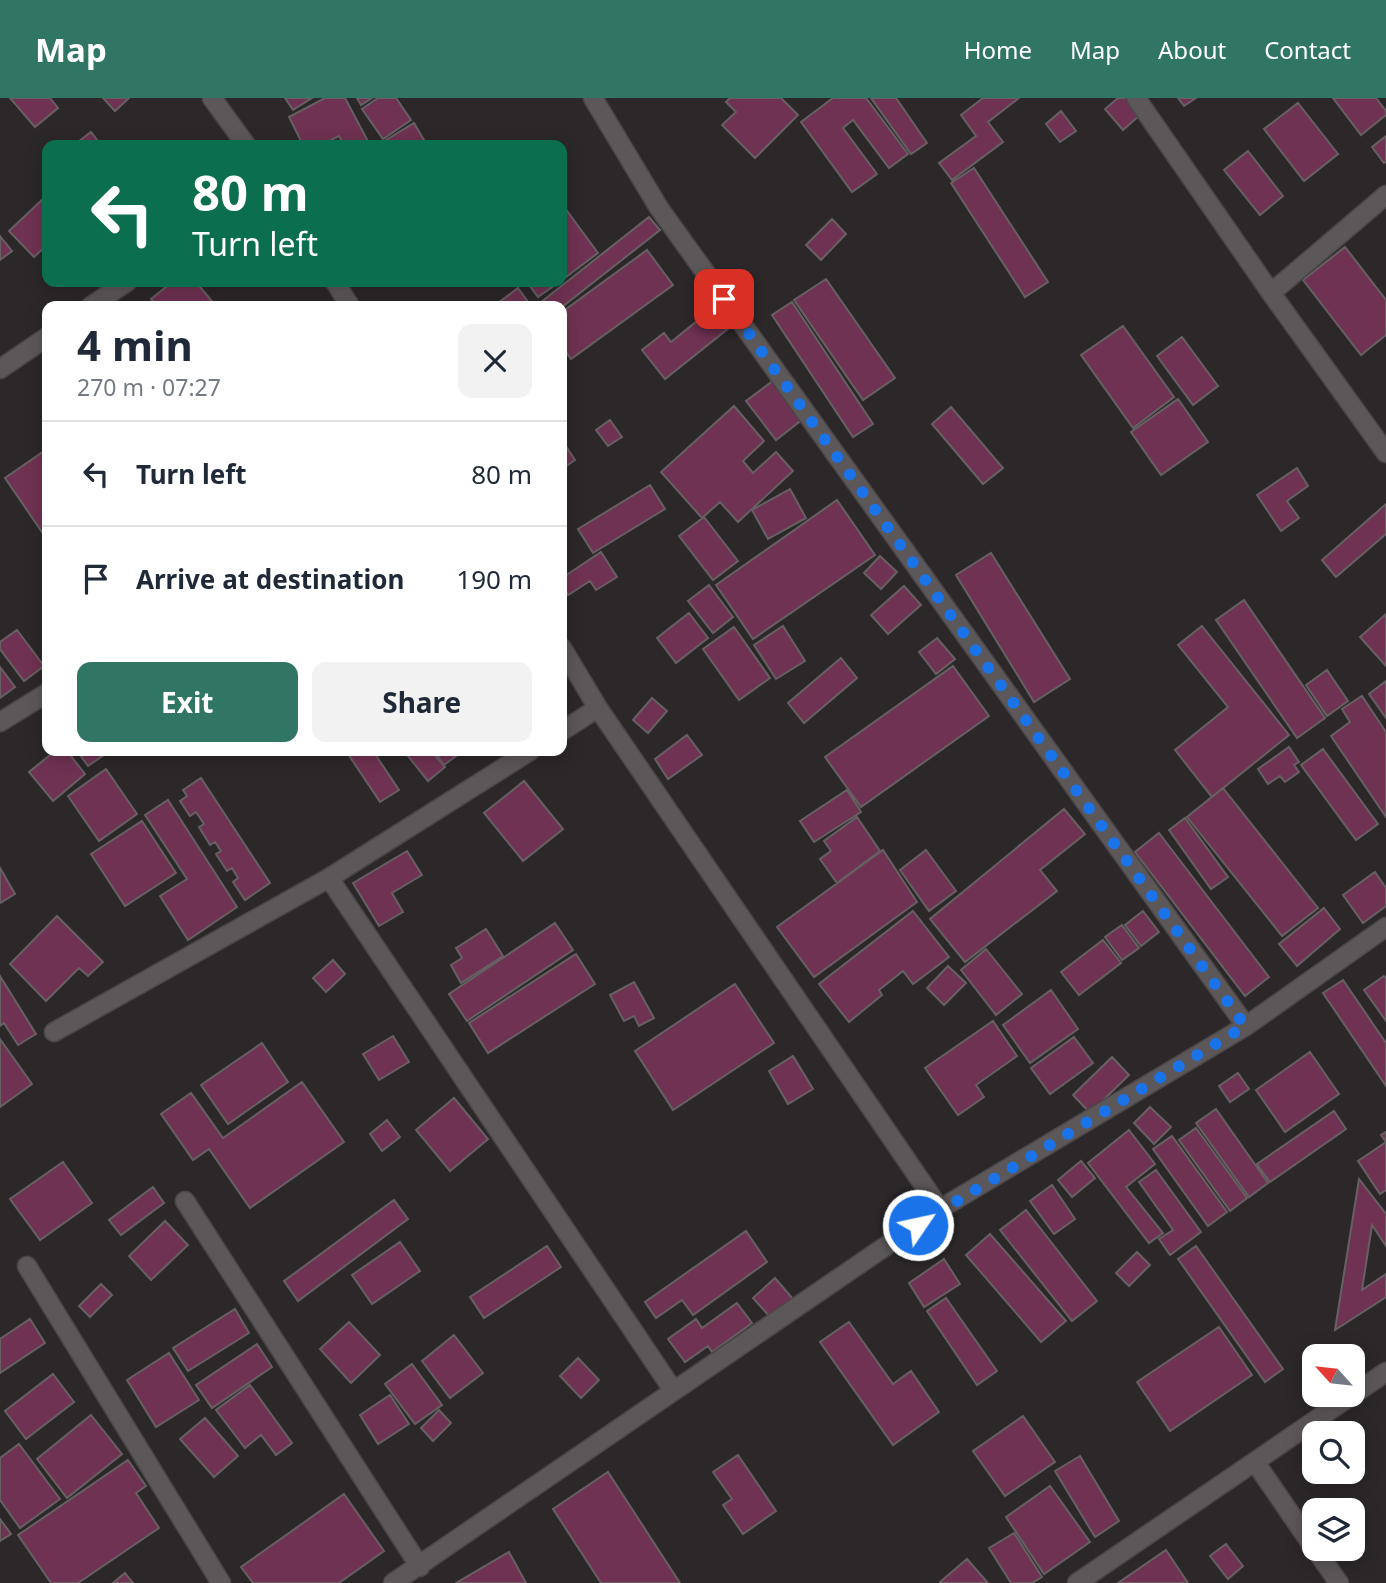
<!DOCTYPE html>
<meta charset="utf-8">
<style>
body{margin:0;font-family:"Noto Sans",sans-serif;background:#f2f2f3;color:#1f2937;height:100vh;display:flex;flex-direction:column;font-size:26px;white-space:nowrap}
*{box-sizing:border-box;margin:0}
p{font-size:23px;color:#747a83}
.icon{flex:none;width:38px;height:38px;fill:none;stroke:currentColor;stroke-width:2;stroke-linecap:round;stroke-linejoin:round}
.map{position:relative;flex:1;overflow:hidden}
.drawer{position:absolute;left:42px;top:203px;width:525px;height:455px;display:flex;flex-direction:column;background:#fff;border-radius:14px;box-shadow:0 4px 18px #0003}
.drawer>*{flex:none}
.top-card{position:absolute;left:42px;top:42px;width:525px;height:147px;border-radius:14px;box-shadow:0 4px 18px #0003;background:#0b6e4f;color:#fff;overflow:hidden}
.needle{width:46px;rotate:297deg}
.tools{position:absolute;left:1302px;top:1246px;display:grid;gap:14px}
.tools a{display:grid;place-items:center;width:63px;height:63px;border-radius:14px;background:#fff;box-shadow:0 4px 18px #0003;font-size:35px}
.pin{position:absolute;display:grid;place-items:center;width:60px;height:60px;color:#fff;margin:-30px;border-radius:14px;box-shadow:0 4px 10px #0006}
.me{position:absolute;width:77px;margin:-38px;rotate:56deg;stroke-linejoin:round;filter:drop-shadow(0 0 5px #0008)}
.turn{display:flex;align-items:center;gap:24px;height:147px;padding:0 35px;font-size:32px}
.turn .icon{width:91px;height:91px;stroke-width:2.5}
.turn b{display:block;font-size:49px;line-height:60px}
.round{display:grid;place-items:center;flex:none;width:74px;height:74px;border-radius:14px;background:#f2f2f3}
.head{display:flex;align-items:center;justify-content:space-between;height:119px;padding:0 35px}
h1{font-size:42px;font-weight:700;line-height:52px}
.cta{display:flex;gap:14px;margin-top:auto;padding:14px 35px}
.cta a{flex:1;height:80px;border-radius:14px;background:#317665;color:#fff;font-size:28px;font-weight:700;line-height:80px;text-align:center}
.cta a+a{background:#f2f2f3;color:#1f2937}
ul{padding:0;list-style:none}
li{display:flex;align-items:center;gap:21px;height:105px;padding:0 35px;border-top:2px solid #e0e1e3}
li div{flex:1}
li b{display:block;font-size:26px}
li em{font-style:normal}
header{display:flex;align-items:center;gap:42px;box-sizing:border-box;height:98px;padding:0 35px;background:#317665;color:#fff}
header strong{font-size:33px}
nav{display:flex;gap:38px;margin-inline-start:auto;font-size:24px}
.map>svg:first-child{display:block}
.building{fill:#703252;stroke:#666063;stroke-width:2}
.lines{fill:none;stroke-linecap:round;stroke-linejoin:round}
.minor-casing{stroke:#4a4648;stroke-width:21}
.minor{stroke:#5c5759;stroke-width:18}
.route{stroke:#1a73e8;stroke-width:12;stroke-dasharray:0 21.6}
</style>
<header>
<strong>Map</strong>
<nav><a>Home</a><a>Map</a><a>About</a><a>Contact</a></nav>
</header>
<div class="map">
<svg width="1386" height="1485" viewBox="0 0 1386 1485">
<rect width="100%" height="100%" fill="#2c282a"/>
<path class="building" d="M10,0H50L58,10L35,29Z
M103,0H129L115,13Z
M285,0H312L293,12Z
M325,0H345L370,47H344L339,38L321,47H303L289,19Z
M357,0H372L361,7Z
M378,0H396L411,22L383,41L362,11Z
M730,0H781L798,17L755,60L722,27L736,14L726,4Z
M833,0H866L908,56L889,70L853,22L843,30L877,76L852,94L801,24Z
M871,0H896L927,45L911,56Z
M983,0H1019L988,24L1003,44L952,82L939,65L976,38L961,17Z
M1118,0H1126L1140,17L1123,32L1105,11Z
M1178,0H1196L1184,8Z
M1333,0H1376L1386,13V17L1361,37Z
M1298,5L1338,56L1304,83L1264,31Z
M1061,13L1076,33L1060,44L1046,26Z
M414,25L427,47H378Z
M91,34L101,47H74Z
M1386,38V64L1384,65L1372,49Z
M1248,53L1283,98L1260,117L1224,72Z
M974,70L1048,184L1025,199L951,85Z
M47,97V147L34,159L9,133Z
M562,106L598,155L562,182Z
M649,119L660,132L562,209L536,208Z
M832,121L846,136L821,162L806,147Z
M0,138L12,153L0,162Z
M1345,149L1386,202V237L1361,257L1303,182Z
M647,152L673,187L571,261L562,248V214Z
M826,181L895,280L863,302L794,202Z
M172,184H196L216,208H158L151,201Z
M527,184H559L538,199Z
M518,190L531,208H496L495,207Z
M792,204L873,326L853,339L772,217Z
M713,210L729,230L665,281L642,252L664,235L671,244Z
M1123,228L1174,299L1133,330L1081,257Z
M1182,239L1218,288L1193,307L1157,258Z
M774,282L803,321L776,342L746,303Z
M1178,301L1208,344L1161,377L1131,334Z
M734,308L764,343L743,363L753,375L776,354L793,373L738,424L720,404L702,420L661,374Z
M951,309L1003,370L983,386L932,326Z
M610,322L622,339L608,348L596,332Z
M562,342L575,362L562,371Z
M47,351V409L44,411L47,417V435L44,437L5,380Z
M1297,370L1308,388L1287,403L1299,420L1281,433L1257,397Z
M650,387L665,411L593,455L578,431Z
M790,391L806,420L768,441L752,412Z
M837,402L875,457L753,541L716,487Z
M1386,406V436L1336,479L1322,462Z
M704,419L738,463L713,482L679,438Z
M601,454L617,479L596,492L590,483L568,497L562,487V480Z
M991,455L1070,581L1034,604L956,477Z
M880,458L897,474L881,491L864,475Z
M709,487L733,519L713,535L688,503Z
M904,488L921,507L888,536L871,517Z
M1244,502L1325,620L1297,640L1216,522Z
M689,515L708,540L676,565L657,540Z
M1386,516V568L1360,539Z
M783,528L805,563L776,581L754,547Z
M1202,528L1289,637L1212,699L1175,652L1228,609L1178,547Z
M734,529L770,580L739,602L703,551Z
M17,532L44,568L24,583L0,551V544Z
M937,540L955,561L936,576L919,554Z
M841,560L857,580L804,625L788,605Z
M953,568L989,618L861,709L825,659Z
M0,569L15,589L0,600Z
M1327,572L1348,603L1327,618L1306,587Z
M1386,583V620L1369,596Z
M1362,598L1386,634V719L1331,638L1350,624L1342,611Z
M652,600L667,613L648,635L633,622Z
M687,637L702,657L668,681L655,661Z
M1289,649L1299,664L1294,667L1299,674L1285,684L1280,678L1268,686L1258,671Z
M1323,651L1378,726L1356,742L1301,667Z
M55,653H67L85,676L53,703L29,674Z
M77,653H101L104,657L88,668Z
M352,653H373L399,692L380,704L348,656Z
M404,653H431L445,669L428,683Z
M434,653H463L444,667Z
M106,671L137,716L99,743L68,698Z
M201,680L270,785L245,802L233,784L238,780L232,770L227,773L216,756L221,753L215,744L210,747L199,729L204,726L196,714L190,718L180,703L187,698L183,692Z
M524,683L563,731L523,763L484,715Z
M1223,690L1318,810L1282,838L1187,719Z
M847,692L861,714L814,744L800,723Z
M168,702L237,809L188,842L160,798L187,781L145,717Z
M1064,711L1085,736L1040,772L1057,793L965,864L930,821Z
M857,719L880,753L837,785L820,761L831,753L824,743Z
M1185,720L1228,779L1211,791L1169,732Z
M142,723L176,775L125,808L91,756Z
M1159,735L1269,879L1245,898L1135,754Z
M883,752L917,804L814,879L777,829Z
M926,752L956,793L929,813L900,772Z
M407,753L422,777L392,795L403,814L379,828L353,785Z
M0,770L15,796L0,805Z
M1375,774L1386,790V808L1363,825L1343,797Z
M1324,810L1340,831L1297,868L1279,846Z
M913,813L949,859L913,886L903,873L879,892L882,897L849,924L819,886Z
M1143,813L1159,834L1141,848L1125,827Z
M57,818L103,864L88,878L79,870L46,903L10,866Z
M555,825L573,852L467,923L449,896Z
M1122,827L1139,850L1122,862L1105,839Z
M486,831L503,858L461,885L451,867L462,860L456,850Z
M1103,842L1121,865L1079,897L1061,874Z
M986,851L1022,896L996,917L961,872Z
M576,856L595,886L488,955L469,925Z
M333,862L345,876L326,894L313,880Z
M948,868L966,885L944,907L927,890Z
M0,878L36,936L18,947L4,925L0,928Z
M1384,878L1386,880V923L1364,892Z
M1343,882L1386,945V988L1323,895Z
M634,884L654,920L639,928L634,918L624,923L610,897Z
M735,886L774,945L673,1012L635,953Z
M1051,892L1078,931L1030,965L1003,927Z
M993,923L1017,958L976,987L984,999L958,1017L925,970Z
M393,938L409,964L379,982L363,956Z
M1074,939L1093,965L1050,996L1031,970Z
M0,941L32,986L0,1009Z
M262,945L288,984L228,1026L201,987Z
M1310,954L1339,996L1285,1034L1256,992Z
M793,958L813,991L788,1006L769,973Z
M1112,959L1129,977L1090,1015L1073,997Z
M1238,975L1249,991L1230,1004L1219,988Z
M302,984L344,1044L250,1110L209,1051L193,1062L161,1016L191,995L223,1040Z
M454,1000L488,1041L450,1073L416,1032Z
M1150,1009L1171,1029L1154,1046L1134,1025Z
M1216,1011L1268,1085L1249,1099L1196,1025Z
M1334,1013L1346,1031L1270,1084L1257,1066Z
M387,1022L400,1039L382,1053L370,1036Z
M1196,1030L1247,1100L1230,1113L1179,1042Z
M1129,1032L1155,1066L1126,1089L1163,1135L1149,1145L1088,1065Z
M1386,1034V1092L1380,1096L1358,1063L1386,1044L1381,1037Z
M1172,1038L1227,1114L1208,1128L1153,1051Z
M1081,1063L1095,1080L1072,1099L1058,1082Z
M63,1064L92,1105L40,1142L10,1101Z
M1156,1072L1201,1134L1170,1157L1159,1141L1173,1132L1139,1084Z
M1359,1081L1386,1116V1148L1372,1127L1362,1192L1386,1176V1199L1335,1232Z
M1052,1087L1075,1121L1054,1136L1030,1103Z
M153,1089L164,1105L121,1137L109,1122Z
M394,1102L408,1121L298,1203L284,1183Z
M1026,1112L1097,1203L1072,1223L1000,1132Z
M165,1123L188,1147L151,1182L129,1158Z
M746,1133L767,1164L693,1217L682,1202L656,1220L645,1204Z
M990,1136L1066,1223L1041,1244L966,1157Z
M400,1144L420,1173L372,1206L352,1177Z
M547,1148L561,1169L484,1220L470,1199Z
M1196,1148L1283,1271L1265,1284L1178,1161Z
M1137,1154L1150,1167L1129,1188L1116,1175Z
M944,1161L960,1186L924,1209L909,1185Z
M775,1180L793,1201L771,1220L753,1200Z
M101,1186L112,1197L90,1219L79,1208Z
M946,1200L997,1273L977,1287L927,1213Z
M737,1205L752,1225L712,1254L708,1248L685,1264L668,1241L696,1221L702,1230Z
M235,1211L249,1235L188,1273L173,1250Z
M30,1221L45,1245L0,1275V1241Z
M349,1224L380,1257L351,1285L320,1251Z
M849,1224L893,1286L911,1273L939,1314L893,1347L820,1244Z
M1219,1229L1252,1277L1170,1333L1137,1284Z
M454,1237L483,1275L450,1300L422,1263Z
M257,1246L272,1269L212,1310L196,1287Z
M169,1255L199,1302L156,1329L127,1282Z
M578,1260L599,1282L581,1300L560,1278Z
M412,1266L442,1307L415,1326L385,1286Z
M53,1276L74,1304L26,1341L5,1313Z
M250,1287L292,1345L276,1357L261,1337L245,1350L216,1312Z
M390,1297L409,1326L378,1346L360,1317Z
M439,1312L451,1325L433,1343L421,1330Z
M91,1317L122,1356L67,1400L37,1361Z
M1023,1318L1055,1364L1005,1398L973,1353Z
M205,1320L238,1358L214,1379L180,1341Z
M19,1346L60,1401L20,1430L0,1402V1360Z
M738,1357L776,1413L743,1436L723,1407L732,1401L713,1374Z
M1080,1358L1119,1423L1095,1439L1055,1373Z
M128,1362L146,1388L136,1395L159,1430L78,1485H51L18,1437Z
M608,1374L680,1485H601L553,1411Z
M1050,1388L1090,1444L1044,1476L1006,1419Z
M344,1396L384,1453L339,1485H253L241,1469Z
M0,1421L11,1436L0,1443Z
M1014,1435L1042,1479L1032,1485H1011L989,1450Z
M1226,1446L1243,1468L1228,1481L1210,1458Z
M1166,1452L1188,1485H1118Z
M509,1454L526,1485H456Z
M967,1461L988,1485H941L940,1484Z
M125,1475L133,1485H113Z"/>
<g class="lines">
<g class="minor-casing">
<path id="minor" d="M212,0L246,47
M593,0L659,110L1246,928
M1136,0L1271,195L1386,355
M335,184L350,208
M1271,195L1386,97
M91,208L127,184
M0,271L47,239
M0,624L47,595
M562,633L598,610
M530,653L329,780L673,1292
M54,934L329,780
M185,1103L420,1469
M940,1111L1246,928L1386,829
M27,1168L221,1485
M1255,1364L1314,1450
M1315,1451L1339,1485
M393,1485L940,1111L598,610L562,550
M1077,1485L1386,1274"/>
</g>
<use href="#minor" class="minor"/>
</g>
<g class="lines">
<path class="route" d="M724,201L1245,928L918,1127"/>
</g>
</svg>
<div class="tools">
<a><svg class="needle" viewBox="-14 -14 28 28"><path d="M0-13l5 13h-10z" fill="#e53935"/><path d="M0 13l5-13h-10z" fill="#747a83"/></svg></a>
<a><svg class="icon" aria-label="search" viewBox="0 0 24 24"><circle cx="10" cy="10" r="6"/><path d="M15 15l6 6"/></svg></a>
<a><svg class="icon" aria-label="layers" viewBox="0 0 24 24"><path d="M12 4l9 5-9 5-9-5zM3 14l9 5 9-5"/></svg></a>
</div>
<div class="pin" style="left:724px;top:201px;background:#d93025"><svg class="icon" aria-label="arrive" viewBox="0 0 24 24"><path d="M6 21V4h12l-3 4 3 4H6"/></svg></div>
<svg class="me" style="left:918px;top:1127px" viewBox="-20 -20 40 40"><circle r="17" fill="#1a73e8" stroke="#fff" stroke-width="3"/><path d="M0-11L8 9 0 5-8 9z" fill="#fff"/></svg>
<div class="top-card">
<div class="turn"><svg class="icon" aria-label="left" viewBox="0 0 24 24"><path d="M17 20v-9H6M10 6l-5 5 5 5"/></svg><div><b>80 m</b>Turn left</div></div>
</div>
<section class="drawer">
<div class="head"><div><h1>4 min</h1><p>270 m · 07:27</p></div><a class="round"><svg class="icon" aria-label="close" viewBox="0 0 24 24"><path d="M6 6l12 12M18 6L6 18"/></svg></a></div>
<ul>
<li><svg class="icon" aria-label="left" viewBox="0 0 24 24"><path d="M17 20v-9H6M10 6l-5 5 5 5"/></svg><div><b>Turn left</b></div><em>80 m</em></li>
<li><svg class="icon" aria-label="arrive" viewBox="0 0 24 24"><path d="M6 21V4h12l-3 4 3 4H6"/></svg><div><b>Arrive at destination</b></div><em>190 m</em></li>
</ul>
<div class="cta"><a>Exit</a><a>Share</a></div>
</section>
</div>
